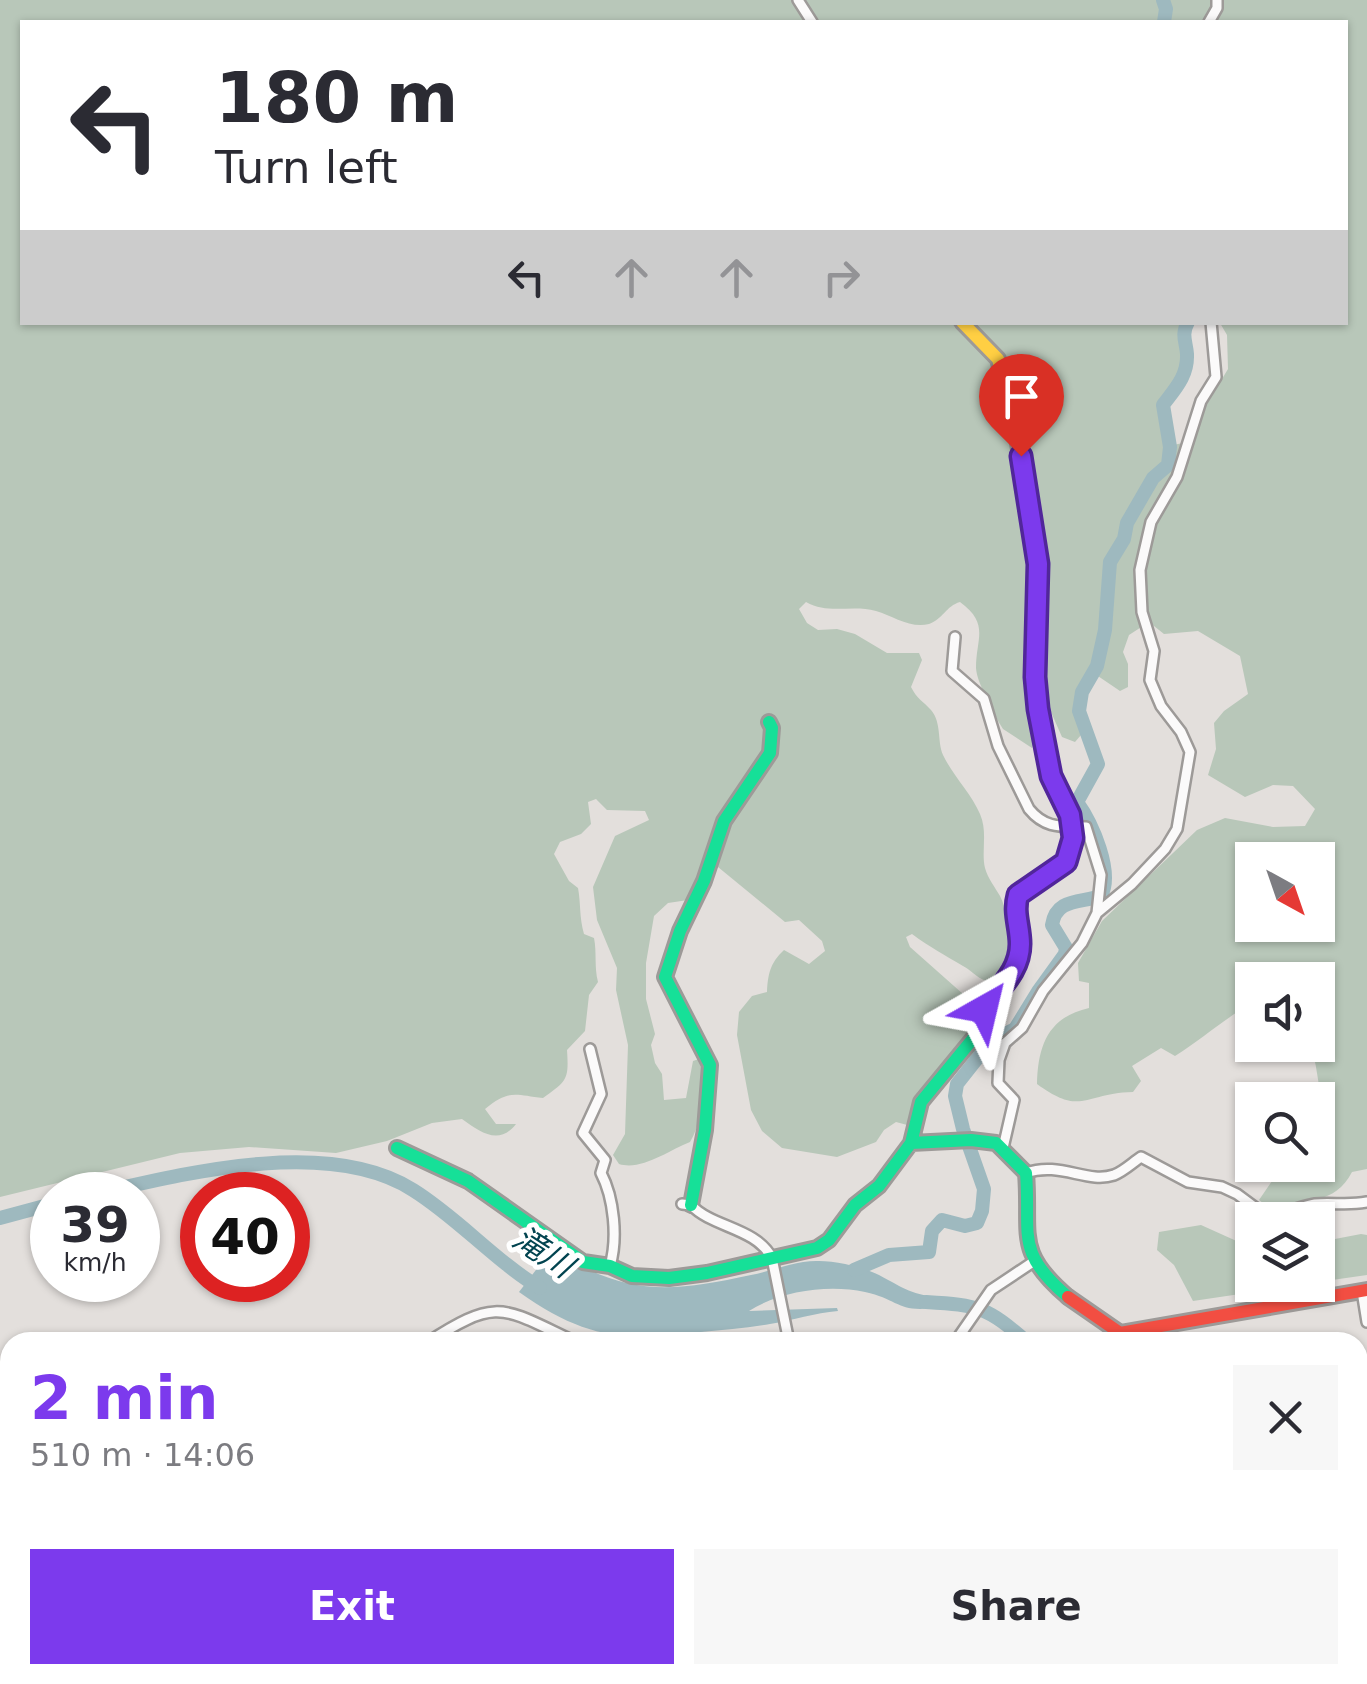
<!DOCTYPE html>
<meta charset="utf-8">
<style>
body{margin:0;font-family:"DejaVu Sans","Noto Sans JP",sans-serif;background:#f7f7f7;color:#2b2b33;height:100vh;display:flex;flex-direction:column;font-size:38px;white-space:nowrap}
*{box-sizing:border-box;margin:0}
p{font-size:32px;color:#7c7c81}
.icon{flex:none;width:55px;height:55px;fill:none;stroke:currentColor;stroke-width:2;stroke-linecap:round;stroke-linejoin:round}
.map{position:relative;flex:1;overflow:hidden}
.sheet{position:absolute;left:0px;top:1332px;width:1368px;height:352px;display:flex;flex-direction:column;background:#fff;border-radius:30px 30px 0 0;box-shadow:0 2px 8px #0004}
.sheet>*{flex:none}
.top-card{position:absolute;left:20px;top:20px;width:1328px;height:305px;border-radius:0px;box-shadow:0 2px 8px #0004;background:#fff;color:#2b2b33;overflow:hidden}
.needle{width:65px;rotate:140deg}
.buttons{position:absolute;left:1235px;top:842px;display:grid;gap:20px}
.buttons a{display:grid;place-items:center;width:100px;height:100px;border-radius:0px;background:#fff;box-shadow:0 2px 8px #0004;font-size:50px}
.speed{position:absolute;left:30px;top:1172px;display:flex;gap:20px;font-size:50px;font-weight:700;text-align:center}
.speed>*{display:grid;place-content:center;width:130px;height:130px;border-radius:50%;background:#fff;box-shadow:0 2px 8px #0004;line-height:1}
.speed small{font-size:25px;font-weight:400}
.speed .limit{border:15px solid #d22;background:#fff;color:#111}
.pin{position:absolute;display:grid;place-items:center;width:85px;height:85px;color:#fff;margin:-102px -42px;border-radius:50% 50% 50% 0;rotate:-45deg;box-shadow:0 0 10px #0007}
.pin .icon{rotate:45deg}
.me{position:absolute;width:110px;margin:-55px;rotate:37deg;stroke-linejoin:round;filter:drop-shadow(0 0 8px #0008)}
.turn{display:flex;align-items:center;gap:35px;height:210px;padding:0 30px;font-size:45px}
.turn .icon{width:130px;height:130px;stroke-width:2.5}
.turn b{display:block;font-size:70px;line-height:85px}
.lanes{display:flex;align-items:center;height:95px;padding:0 30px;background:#0003;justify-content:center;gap:50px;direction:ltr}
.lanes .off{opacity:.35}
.round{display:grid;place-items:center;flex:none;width:105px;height:105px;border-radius:0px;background:#f7f7f7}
.headline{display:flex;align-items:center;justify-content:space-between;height:170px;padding:0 30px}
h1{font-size:60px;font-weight:700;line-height:75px;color:#7c3aed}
.cta{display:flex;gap:20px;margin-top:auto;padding:20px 30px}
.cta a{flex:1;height:115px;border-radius:0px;background:#7c3aed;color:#fff;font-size:40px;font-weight:700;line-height:115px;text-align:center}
.cta a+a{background:#f7f7f7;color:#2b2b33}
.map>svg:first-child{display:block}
.built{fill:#d9cfc8}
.forest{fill:#b8c7b9;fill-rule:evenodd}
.water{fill:#9eb9bf}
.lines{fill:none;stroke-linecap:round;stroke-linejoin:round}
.river{stroke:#9eb9bf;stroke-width:14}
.street-casing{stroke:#9d9a98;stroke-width:14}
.fast-casing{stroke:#9d9a98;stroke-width:18}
.slow-casing{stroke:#9d9a98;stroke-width:18}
.jam-casing{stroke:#9d9a98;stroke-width:18}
.street{stroke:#fbfafa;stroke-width:9}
.fast{stroke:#16e098;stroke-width:12}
.slow{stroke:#ffcf43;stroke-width:12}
.jam{stroke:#f24e42;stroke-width:12}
.route-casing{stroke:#51269a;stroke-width:25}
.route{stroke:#7c3aed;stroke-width:18}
.labels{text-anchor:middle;stroke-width:10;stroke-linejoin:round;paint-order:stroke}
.water-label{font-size:32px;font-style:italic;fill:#024450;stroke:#fff}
</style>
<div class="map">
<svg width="1367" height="1684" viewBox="0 0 1367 1684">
<rect width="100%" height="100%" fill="#e3dfdc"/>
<path class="built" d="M245,1675H409V1684H282L244,1682Z"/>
<path class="forest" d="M0,0H1367V1169L1352,1172C1335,1205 1304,1200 1271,1209L1259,1200L1283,1165H1318V1104L1322,1098C1317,1083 1317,1055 1308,1045H1318V980H1308L1299,968L1279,974L1274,980H1252V1003C1224,1019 1202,1039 1175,1056L1161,1048L1132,1066L1141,1081L1133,1092C1084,1093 1082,1117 1037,1084C1038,1044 1049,1017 1089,1008V983L1079,981L1078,963L1102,921L1197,830L1225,818L1273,827L1305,826L1315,809L1293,786L1273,785L1245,797L1208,775L1216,749L1214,723L1224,711L1248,694L1240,656L1198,631L1164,634L1149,622L1129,635L1123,652L1128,664V687L1120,691L1092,672C1073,688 1075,712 1081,735L1075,742L1062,737L1051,712L1043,711L1035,718L1036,739L1032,748L1003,729L998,721C992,706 977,684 976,668C976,638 990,624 960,602C946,606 943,619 929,624C911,629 893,616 876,611C852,604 829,615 806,602L799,609L807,623L818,630L837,629L855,634L887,653H919L922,660L911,687C917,699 923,701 931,710C942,723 937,741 943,755C953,776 971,793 980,814C988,832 981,851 985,868C988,879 995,887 1000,896C1013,923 1014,962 991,982C978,980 974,972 963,966C943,954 931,948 912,934L906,937L910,947L963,994L974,1016V1031L921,1093L911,1126L896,1122L884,1130L876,1142L837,1157L782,1148L762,1131L751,1110L737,1035L739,1012L752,996L767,992C768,974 770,963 784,950L809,964L825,951L822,941L799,920L785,922L718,867L688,900L668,903L654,916L646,963V999L655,1034L651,1045L655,1063L662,1074L664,1100L686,1098L693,1061L699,1059C708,1082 703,1121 690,1142C669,1150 642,1171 619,1164L613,1155L625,1134L628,1045L616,990L617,968L597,920L593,887L615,836L649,820L645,811L607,810L596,799L588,802L591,824L581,834L560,842L554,854L569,881L578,888C581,904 579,916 584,934L594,938C597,953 594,966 598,982L589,995L585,1031L567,1050C569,1080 567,1081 543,1098C515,1095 509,1089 485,1109L496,1124H516C499,1146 480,1132 462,1119L432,1123L387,1141L336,1153L249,1147L180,1153L0,1197ZM22,22H1345V322L1220,323L1227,335L1228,369L1196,422L1188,442L1173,445L1161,424L1160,401C1168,391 1179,378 1182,364C1185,346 1175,342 1185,323L22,322ZM1252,860H1318V925H1252Z
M1201,1225L1252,1248V1285H1300L1193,1301L1174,1265L1157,1250L1159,1232Z
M1361,1234L1367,1235V1275L1318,1282V1247L1335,1239Z"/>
<path class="water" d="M552,1249C624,1296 669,1293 751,1275C772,1271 797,1260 819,1261C836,1261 863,1267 879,1275C904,1288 912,1296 943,1297L940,1307C897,1314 901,1300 865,1292C828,1284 780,1291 749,1311L837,1308L838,1311C815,1313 793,1320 770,1324C747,1328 724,1330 701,1332C622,1342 584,1338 519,1292Z"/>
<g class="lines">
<path class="river" d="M1163,0L1166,9L1164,22
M91,1195C182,1174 328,1136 413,1190C458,1218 494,1260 540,1288
M0,1218L52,1204
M854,1270L889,1255L929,1252L932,1231L942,1220L965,1226L977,1223L982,1211L984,1189L963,1129L955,1096L957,1084L991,1041L1015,1029L1039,990L1065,954L1066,948L1052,925C1056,898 1080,903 1101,896C1114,872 1092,823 1077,802L1098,764L1079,711L1082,692L1097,666L1105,630L1110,562L1124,539L1127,523L1153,478L1168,465L1170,447L1163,405C1175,389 1188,376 1187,354C1186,341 1181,335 1188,322
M926,1302C979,1305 987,1307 1027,1342"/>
<g class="street-casing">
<path id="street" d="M798,0L812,22
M1209,22L1217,8V0
M955,637L952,671L984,699L998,746L1029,809C1046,830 1064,826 1086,827L1101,875L1097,913L1082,943L1043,991L1022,1028L1005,1043L999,1060L998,1083L1014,1100L1003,1148
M1097,913L1132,884L1165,849L1177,829L1190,752L1181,732L1161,706L1150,680L1154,651L1142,612L1140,570L1151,522L1177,477L1201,401L1216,377L1211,322
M590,1049L601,1094L583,1133L605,1160L601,1173C614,1198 618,1238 610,1266
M1026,1173C1060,1161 1087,1184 1114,1175C1124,1171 1132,1163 1141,1157L1188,1182L1222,1187L1237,1194L1264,1214C1283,1215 1298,1207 1315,1204C1333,1202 1346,1206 1367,1202
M682,1204L691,1205C713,1228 755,1227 772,1258L789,1342
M1362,1291L1367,1322
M428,1342C499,1296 503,1308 576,1342
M955,1342L991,1290L1033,1262
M0,1438L10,1439
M0,1574L4,1491L10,1469
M240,1684V1675
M771,1684L772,1675"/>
</g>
<g class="fast-casing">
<path id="fast" d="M911,1143L921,1102L976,1035L984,1009L1017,964L1020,945L1014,918L1018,895L1066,862L1071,852L1073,829L1071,815L1051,776L1038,709L1035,677L1037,556
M397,1148L468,1181L583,1262L610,1266L632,1276L669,1278L707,1273L817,1248L829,1240L855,1205L879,1186L911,1143L971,1140L996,1143L1026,1173C1031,1235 1014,1251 1068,1297
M691,1205L705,1130L710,1065L665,977L680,931L704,881L724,821L770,753L772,728L769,722
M0,1551L10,1552
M1244,1675L1259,1684"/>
</g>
<g class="slow-casing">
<path id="slow" d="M962,322L998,359L1015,426L1037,556"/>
</g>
<g class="jam-casing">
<path id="jam" d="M1068,1297L1120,1333L1367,1290"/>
</g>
<use href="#street" class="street"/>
<use href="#fast" class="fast"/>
<use href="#slow" class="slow"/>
<use href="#jam" class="jam"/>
</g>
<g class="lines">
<g class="route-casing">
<path id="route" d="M984,1009C999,988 1020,971 1020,944C1020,926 1013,913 1018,895L1066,862L1073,838L1070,815L1051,776L1038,709L1035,677L1038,564L1021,456"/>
</g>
<use href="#route" class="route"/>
</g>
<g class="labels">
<g class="water-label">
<text transform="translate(543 1252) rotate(33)" y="11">滝川</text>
</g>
</g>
</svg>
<div class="buttons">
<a><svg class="needle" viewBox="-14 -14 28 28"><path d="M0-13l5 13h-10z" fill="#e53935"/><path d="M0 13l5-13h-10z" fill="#7c7c81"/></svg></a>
<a><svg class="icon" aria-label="sound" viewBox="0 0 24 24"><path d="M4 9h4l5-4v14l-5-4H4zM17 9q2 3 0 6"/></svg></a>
<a><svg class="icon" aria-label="search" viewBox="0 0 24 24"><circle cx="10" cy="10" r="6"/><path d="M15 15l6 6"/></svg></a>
<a><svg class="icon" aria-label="layers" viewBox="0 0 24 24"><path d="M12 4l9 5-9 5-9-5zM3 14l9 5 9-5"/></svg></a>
</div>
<div class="speed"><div>39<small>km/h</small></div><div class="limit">40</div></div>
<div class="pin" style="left:1021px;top:456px;background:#d93025"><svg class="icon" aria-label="arrive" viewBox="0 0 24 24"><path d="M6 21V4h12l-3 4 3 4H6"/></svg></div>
<svg class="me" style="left:984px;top:1009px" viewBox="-20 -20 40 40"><path d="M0-17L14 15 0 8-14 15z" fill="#7c3aed" stroke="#fff" stroke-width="4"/></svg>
<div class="top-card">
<div class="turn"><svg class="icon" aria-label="left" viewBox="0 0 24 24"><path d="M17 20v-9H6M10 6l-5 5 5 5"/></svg><div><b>180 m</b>Turn left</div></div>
<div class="lanes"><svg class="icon" aria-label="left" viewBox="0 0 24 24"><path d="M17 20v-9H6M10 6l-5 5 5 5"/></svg><svg class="icon off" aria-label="ahead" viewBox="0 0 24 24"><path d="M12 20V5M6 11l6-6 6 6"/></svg><svg class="icon off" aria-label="ahead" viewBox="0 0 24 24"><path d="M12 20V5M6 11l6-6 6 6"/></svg><svg class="icon off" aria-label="right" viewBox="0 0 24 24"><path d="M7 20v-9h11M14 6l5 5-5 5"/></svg></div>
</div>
<section class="sheet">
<div class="headline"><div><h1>2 min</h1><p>510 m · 14:06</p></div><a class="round"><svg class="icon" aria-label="close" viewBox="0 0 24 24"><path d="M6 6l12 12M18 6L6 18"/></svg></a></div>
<div class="cta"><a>Exit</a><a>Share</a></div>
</section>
</div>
